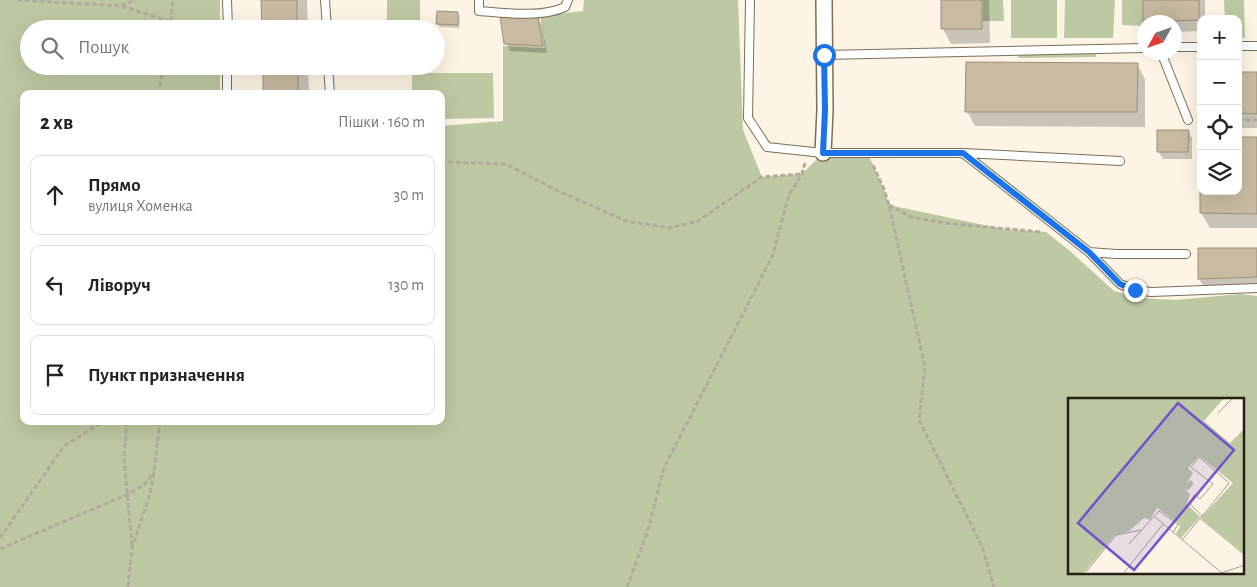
<!DOCTYPE html>
<html lang="uk">
<head>
<meta charset="utf-8">
<style>
	body { margin:0; font-family:"Alegreya Sans",sans-serif; background:#f6f6f6; color:#222 }
	.controls { position:absolute; right:15px; top:15px; display:grid; overflow:hidden; border-radius:10px; box-shadow:0 5px 20px #0002 }
	.controls button { width:45px; height:45px; display:grid; place-items:center; padding:0; border:0; border-bottom:1px solid #e0e0e0; background:#fff; color:#222; font:25px sans-serif }
	.compass { position:absolute; left:1137px; top:15px; width:45px; height:45px; border-radius:50%; background:#fff; box-shadow:0 5px 20px #0002; rotate:230deg }
	.stop { position:absolute; width:15px; height:15px; margin:-11px; border:4px solid #1a73e8; border-radius:50%; background:#fff }
	.stop.end { background:#1a73e8; border-color:#fff; box-shadow:0 1px 5px #0008 }
	.list { margin:0; padding:0; list-style:none }
	h2 { display:flex; justify-content:space-between; align-items:center; height:65px; margin:0; padding:0 20px; font-size:21px }
	h2 small { font-size:16px; font-weight:400; color:#767676 }
	.list li { display:grid; grid-template-columns:32px 1fr auto; gap:15px; align-items:center; box-sizing:border-box; height:80px; margin:0 10px 10px; padding:0 10px; border:1px solid #e0e0e0; border-radius:10px }
	.list b { display:block; font-size:19px; white-space:nowrap }
	.list p { margin:0; font-size:16px; white-space:nowrap; color:#767676 }
	.list em { font-size:16px; font-style:normal; color:#767676 }
	.icon { flex:none; width:28px; height:28px; fill:none; stroke:currentColor; stroke-width:2; stroke-linecap:round; stroke-linejoin:round }
	.map { position:relative; flex:none; width:1257px; height:587px; overflow:hidden }
	.search { position:absolute; background:#fff; box-shadow:0 5px 20px #0002; left:20px; top:20px; width:425px; height:55px; display:flex; align-items:center; gap:12px; box-sizing:border-box; padding:0 18px; border-radius:28px; color:#767676; font-size:19px }
	.panel { position:absolute; background:#fff; box-shadow:0 5px 20px #0002; left:20px; top:90px; width:425px; height:335px; border-radius:10px }
	.map>svg:first-child { display:block }
	.green { fill:#bdc9a2; fill-rule:evenodd }
	.shadow { fill:#0003 }
	.building { fill:#c9bba2; stroke:#9d8f78 }
	.lines { fill:none; stroke-linecap:round; stroke-linejoin:round }
	.service-casing { stroke:#7c6f58; stroke-width:10 }
	.minor-casing { stroke:#7c6f58; stroke-width:18 }
	.path { stroke:#b3ab9e; stroke-width:3; stroke-dasharray:5 2.5; stroke-linecap:butt }
	.service { stroke:#fff; stroke-width:8 }
	.minor { stroke:#fff; stroke-width:15 }
	.route { stroke:#1a73e8; stroke-width:6 }
	.inset-road { fill:none; stroke:#a79f92; stroke-width:1 }
	.view { fill:#7253cd; fill-opacity:0.15; stroke:#7253cd; stroke-width:2.5 }
	.inset-edge { fill:none; stroke:#252016; stroke-width:2.5 }
</style>
</head>
<body>
<div class="map">
<svg width="1257" height="587" viewBox="0 0 1257 587">
	<rect width="100%" height="100%" fill="#fdf4e5"/>
	<path class="green" d="M0 0H220V29H29V66H220V94H24V421H441V126L503 121V46L545 48 540 16 583 11 584 0H738L743 130 762 177 802 174 823 153 868 154 884 189 889 205 1003 229 1046 232 1070 251 1114 291 1140 298 1176 300 1240 294 1257 296V587H0ZM1070 400H1243V573H1070Z
		M387 0H420V29H387Z
		M983 0H1003L1004 21H983Z
		M1011 0H1057V38H1011Z
		M1065 0H1115L1113 38H1064Z
		M1122 0H1143V26L1122 25Z
		M1224 0H1244L1245 38 1238 37V19H1225Z
		M1024 52 1096 53V57L1018 58V55Z
		M412 73H493L494 118 441 119V94H412Z"/>
	<path class="shadow" d="M263 0H307L308 29H263Z
		M942 0H989L990 43 951 44 943 29Z
		M1145 0H1205V19H1201V31L1174 32V22H1145Z
		M458 13 460 17 459 28 440 27 438 24Z
		M538 18 542 26 547 53 510 51 506 43Z
		M1137 64 1145 79V127L975 126 967 111Z
		M264 66H308L309 94H264Z
		M1238 73H1257V128H1238Z
		M1188 131 1192 138V159H1163L1158 151Z
		M1257 138V228H1210L1201 213 1238 191Z
		M1257 250V289L1206 290 1199 279Z"/>
	<path class="building" d="M261 0H297V29H262Z
		M941 0H982V29H941Z
		M1143 0H1199V20L1143 22Z
		M437 11 458 12V25L436 24Z
		M500 16 538 17 543 46 504 44Z
		M966 62 1138 63 1137 112H965Z
		M263 66H298V94H263Z
		M1198 72H1201V113H1199Z
		M1238 72H1257V114L1238 113Z
		M1157 130H1189L1188 152H1157Z
		M1200 136 1201 191H1238V137H1257V214L1200 213Z
		M1198 248H1257V277L1198 279Z"/>
	<g class="lines">
		<g class="service-casing">
			<path id="service" d="M227 0 228 29
				M325 0 327 29
				M479 0V11C505 13 542 18 565 7L568 0
				M750 0 748 118 767 147 823 153H963L1120 161
				M1238 46H1257
				M1174 47H1201
				M1161 52 1188 120
				M824 55 1144 48
				M328 66 330 94
				M227 94V66
				M963 153 1089 252 1120 284 1135 290 1151 292 1257 288
				M1089 252 1116 254H1186"/>
		</g>
		<g class="minor-casing">
			<path id="minor" d="M823 153 825 110 824 0"/>
		</g>
		<path class="path" d="M17 0 121 6 194 29
			M121 6 136 0
			M170 29 173 0
			M159 94 163 66
			M1238 120H1257
			M441 163 446 162 506 164 556 190 626 221 670 228 698 221 762 177 801 174
			M873 165 884 189 889 205 925 367 919 420 982 546 994 587
			M889 205 911 217 945 223 1041 232
			M127 421 124 458 132 545
			M0 538 64 446 104 421
			M0 549 128 494 144 485 154 472
			M128 587 132 548 150 494 154 472 160 421
			M627 587 647 533 664 468 772 257 789 195 802 174 805 163"/>
		<use href="#service" class="service"/>
		<use href="#minor" class="minor"/>
	</g>
	<g class="lines">
		<path class="route" d="M824 55 825 110 823 153H963L1089 252 1120 284 1135 290"/>
	</g>
	<g transform="translate(1068 398)">
		<rect width="176" height="176" fill="#fdf4e5"/>
		<path d="M0 0H156L136 23 162 45 176 31V157L132 121 165 85 131 58 120 70 125 75 118 86 122 82 126 85 120 93 115 90 122 96 119 106 132 119 113 140 108 135 112 129 109 124 89 110 82 122 76 120 61 133 47 137 15 176H0Z" fill="#bdc9a2"/>
		<path class="inset-road" d="M150 15 165 0M86 118 155 176M114 142 140 111 161 85 131 59 123 69 145 86 132 101 127 96 121 105 134 118M61 146 91 113 110 126 105 135M18 174 48 137 73 132M153 175 177 167M55 176 95 126"/>
		<path class="view" d="M110 5 166 52 66 172 10 125Z"/>
		<rect width="176" height="176" class="inset-edge"/>
	</g>
</svg>
<div class="controls">
<button>+</button>
<button>−</button>
<button><svg class="icon" aria-label="locate" viewBox="0 0 24 24"><circle cx="12" cy="12" r="6"/><path d="M12 2v4M12 18v4M2 12h4M18 12h4"/></svg></button>
<button><svg class="icon" aria-label="layers" viewBox="0 0 24 24"><path d="M12 4l9 5-9 5-9-5zM3 14l9 5 9-5"/></svg></button>
</div>
<svg class="compass" viewBox="-18 -18 36 36"><path d="M0-13l5 13h-10z" fill="#e53935"/><path d="M0 13l5-13h-10z" fill="#767676"/></svg>
<div class="stop" style="left:824px;top:55px"></div>
<div class="stop end" style="left:1135px;top:290px"></div>
<div class="search"><svg class="icon" aria-label="search" viewBox="0 0 24 24"><circle cx="10" cy="10" r="6"/><path d="M15 15l6 6"/></svg>Пошук</div>
<section class="panel">
<h2>2 хв<small>Пішки · 160 m</small></h2>
<ul class="list">
<li><svg class="icon" aria-label="ahead" viewBox="0 0 24 24"><path d="M12 20V5M6 11l6-6 6 6"/></svg><div><b>Прямо</b><p>вулиця Хоменка</p></div><em>30 m</em></li>
<li><svg class="icon" aria-label="left" viewBox="0 0 24 24"><path d="M17 20v-9H6M10 6l-5 5 5 5"/></svg><div><b>Ліворуч</b></div><em>130 m</em></li>
<li><svg class="icon" aria-label="arrive" viewBox="0 0 24 24"><path d="M6 21V4h12l-3 4 3 4H6"/></svg><div><b>Пункт призначення</b></div></li>
</ul>
</section>
</div>
</body>
</html>
